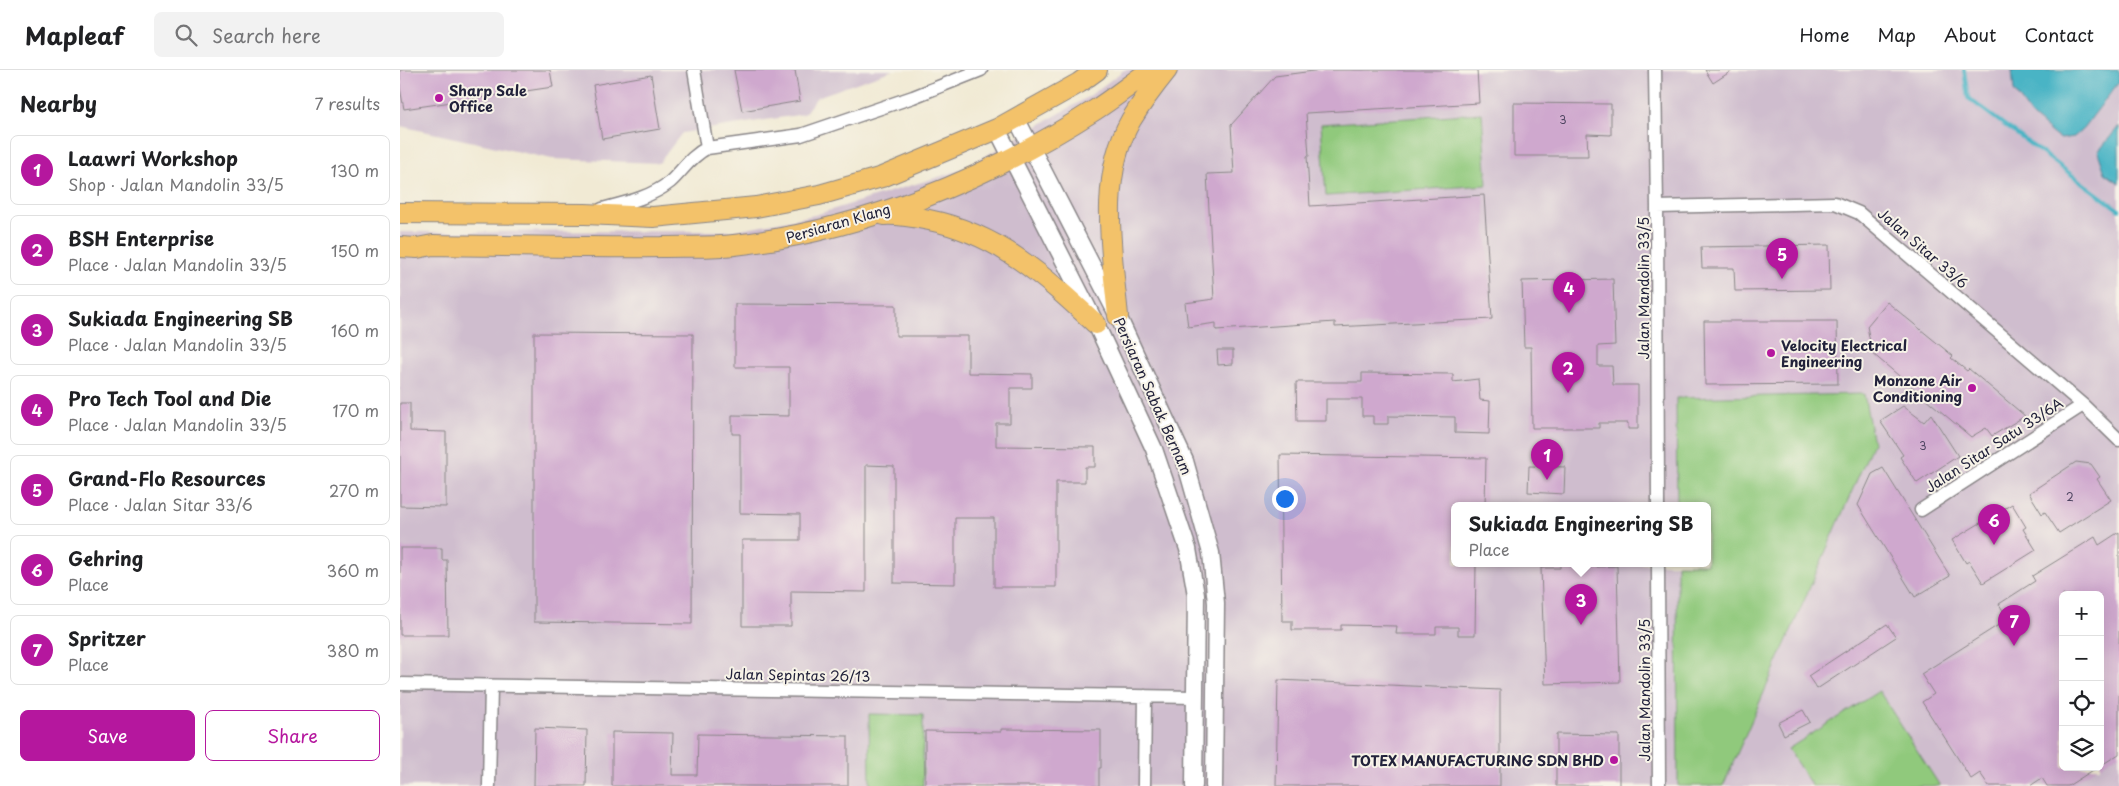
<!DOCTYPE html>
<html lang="en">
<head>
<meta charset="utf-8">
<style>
	body { margin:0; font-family:"Playpen Sans",sans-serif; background:#f2f2f2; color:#202124 }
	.controls { position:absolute; right:15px; bottom:15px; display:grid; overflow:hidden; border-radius:8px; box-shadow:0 5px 20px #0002 }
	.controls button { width:45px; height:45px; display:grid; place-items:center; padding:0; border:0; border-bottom:1px solid #e0e0e0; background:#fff; color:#202124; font:25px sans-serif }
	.you { position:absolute; left:884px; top:428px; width:18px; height:18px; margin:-12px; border:4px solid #fff; border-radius:50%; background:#1a73e8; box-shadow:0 0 0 8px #1a73e833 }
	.badge { display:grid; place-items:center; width:32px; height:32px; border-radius:50%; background:#b5179e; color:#fff; font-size:16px; font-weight:700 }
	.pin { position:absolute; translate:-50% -41px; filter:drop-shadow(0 1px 2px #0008) }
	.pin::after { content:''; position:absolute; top:26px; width:18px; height:15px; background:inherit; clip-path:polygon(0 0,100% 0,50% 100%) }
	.popup { position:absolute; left:1051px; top:432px; width:260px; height:65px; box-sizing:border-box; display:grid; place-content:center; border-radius:8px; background:#fff; filter:drop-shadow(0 1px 4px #0005); font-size:16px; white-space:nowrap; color:#757577 }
	.popup b { font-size:19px; color:#202124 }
	.popup::after { content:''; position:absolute; left:50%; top:100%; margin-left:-10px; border:10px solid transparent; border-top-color:#fff }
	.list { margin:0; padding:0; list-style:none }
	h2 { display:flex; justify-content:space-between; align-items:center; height:65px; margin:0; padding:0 20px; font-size:21px }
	h2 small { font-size:16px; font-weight:400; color:#757577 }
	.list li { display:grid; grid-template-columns:32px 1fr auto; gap:15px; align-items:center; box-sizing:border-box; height:70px; margin:0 10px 10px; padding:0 10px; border:1px solid #e0e0e0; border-radius:8px }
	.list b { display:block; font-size:19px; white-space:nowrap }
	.list p { margin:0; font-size:16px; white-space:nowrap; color:#757577 }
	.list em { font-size:16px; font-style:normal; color:#757577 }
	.actions { display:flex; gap:10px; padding:15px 20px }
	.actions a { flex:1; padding:11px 0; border:1px solid #b5179e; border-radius:8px; text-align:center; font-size:18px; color:#b5179e }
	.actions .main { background:#b5179e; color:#fff }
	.icon { flex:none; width:28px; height:28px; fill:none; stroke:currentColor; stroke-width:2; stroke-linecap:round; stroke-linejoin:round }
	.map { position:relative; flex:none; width:1719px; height:716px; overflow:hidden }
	header { display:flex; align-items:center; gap:30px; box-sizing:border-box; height:70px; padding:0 25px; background:#fff; border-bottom:1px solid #e0e0e0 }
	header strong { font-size:24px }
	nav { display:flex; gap:28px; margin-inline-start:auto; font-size:18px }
	.search { width:350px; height:45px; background:#f2f2f2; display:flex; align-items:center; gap:12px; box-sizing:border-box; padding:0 18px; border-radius:8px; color:#757577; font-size:19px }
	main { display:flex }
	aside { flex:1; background:#fff }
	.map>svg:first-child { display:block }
	.industrial { fill:#cfbdce; fill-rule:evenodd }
	.green { fill:#90c97c; stroke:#59765c }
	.water { fill:#48b4c5; stroke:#356b80 }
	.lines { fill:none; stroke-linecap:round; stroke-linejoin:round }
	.stream { stroke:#48b4c5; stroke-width:4 }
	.building { fill:#cfa8ce }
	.minor-casing { stroke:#8a8688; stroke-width:15 }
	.tertiary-casing { stroke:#8a8688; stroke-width:19 }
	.primary-casing { stroke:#8a8688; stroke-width:22 }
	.minor { stroke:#fff; stroke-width:12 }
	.tertiary { stroke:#fff; stroke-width:16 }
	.primary { stroke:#f3c26a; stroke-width:20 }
	.poi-dot { fill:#b5179e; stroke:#f7f3e8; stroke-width:2 }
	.labels { text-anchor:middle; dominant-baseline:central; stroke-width:4; stroke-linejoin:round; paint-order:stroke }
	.number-label { font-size:11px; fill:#4d4460 }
	.poi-label { font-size:14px; font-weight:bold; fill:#22223b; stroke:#f7f3e8; text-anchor:start }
	.street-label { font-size:14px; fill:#22223b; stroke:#f7f3e8 }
</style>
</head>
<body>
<header>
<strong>Mapleaf</strong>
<div class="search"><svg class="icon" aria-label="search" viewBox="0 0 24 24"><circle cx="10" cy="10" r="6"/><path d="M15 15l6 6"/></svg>Search here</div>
<nav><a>Home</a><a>Map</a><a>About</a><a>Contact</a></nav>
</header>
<main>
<aside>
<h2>Nearby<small>7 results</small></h2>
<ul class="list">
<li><span class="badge">1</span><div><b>Laawri Workshop</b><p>Shop · Jalan Mandolin 33/5</p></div><em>130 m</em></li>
<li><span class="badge">2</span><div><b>BSH Enterprise</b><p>Place · Jalan Mandolin 33/5</p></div><em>150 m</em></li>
<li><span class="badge">3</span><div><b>Sukiada Engineering SB</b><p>Place · Jalan Mandolin 33/5</p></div><em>160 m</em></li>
<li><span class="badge">4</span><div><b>Pro Tech Tool and Die</b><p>Place · Jalan Mandolin 33/5</p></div><em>170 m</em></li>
<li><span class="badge">5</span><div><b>Grand-Flo Resources</b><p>Place · Jalan Sitar 33/6</p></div><em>270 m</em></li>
<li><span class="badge">6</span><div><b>Gehring</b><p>Place</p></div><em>360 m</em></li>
<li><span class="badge">7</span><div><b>Spritzer</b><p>Place</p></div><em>380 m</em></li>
</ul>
<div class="actions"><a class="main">Save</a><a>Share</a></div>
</aside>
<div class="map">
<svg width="1719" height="716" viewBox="0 0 1719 716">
	<rect width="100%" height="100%" fill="#f7f3e8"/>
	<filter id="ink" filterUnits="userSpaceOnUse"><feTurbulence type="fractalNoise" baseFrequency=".02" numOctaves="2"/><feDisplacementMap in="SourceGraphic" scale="10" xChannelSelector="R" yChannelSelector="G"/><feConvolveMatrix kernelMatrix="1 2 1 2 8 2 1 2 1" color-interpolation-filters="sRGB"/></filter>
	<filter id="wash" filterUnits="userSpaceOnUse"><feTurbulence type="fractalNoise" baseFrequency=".0096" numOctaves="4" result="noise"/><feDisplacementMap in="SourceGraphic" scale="20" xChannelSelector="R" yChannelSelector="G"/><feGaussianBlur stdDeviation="1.12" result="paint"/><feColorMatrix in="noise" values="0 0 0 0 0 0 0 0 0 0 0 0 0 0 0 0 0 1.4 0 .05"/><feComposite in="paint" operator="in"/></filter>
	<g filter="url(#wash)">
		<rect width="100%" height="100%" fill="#f1ead4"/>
		<path class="industrial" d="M0 0H493L417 27 404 44 282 63 259 93 152 89 0 56Z
			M724 0H1719V716H0V162L331 161 415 145 561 100 688 27ZM1055 436H1307V494H1055ZM1663 525H1700V697H1663Z"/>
		<path class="green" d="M1082 43 1087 115 926 126 921 54Z
			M1464 324 1473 373 1323 716H1278L1277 494H1307V436H1277L1276 328Z
			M1479 621 1540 716H1412L1388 679Z
			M469 644 523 645V716H470Z"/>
		<path class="water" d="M1612 0H1719V12L1683 59 1674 67 1661 69 1655 66 1632 46 1614 21Z
			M1719 56V113L1705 103 1698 82Z"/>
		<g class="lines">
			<path class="stream" d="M1564 0 1568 28 1719 140"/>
		</g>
		<g id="blocks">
			<path class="building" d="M0 0H150L153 17 4 39 0 18Z
				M334 0H395L400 31 342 41Z
				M921 0H1077L1079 33 906 43 909 86H907L910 136 1084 125 1092 249 935 257V252L816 260V253L788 257 785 233 814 229 807 104 834 103 831 55 875 6Z
				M1305 0H1333L1313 13Z
				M251 5 260 59 202 69 193 15Z
				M1114 33 1211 34V65L1187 64 1188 86H1114Z
				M1429 175 1430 220 1335 221 1334 198H1302L1301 177Z
				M1213 209 1215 275 1198 276V296H1212L1213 315H1238V359H1228V353H1199V358H1132L1131 277H1124L1122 211Z
				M1487 232 1553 286 1551 288 1567 301 1569 299 1625 346 1592 366 1586 358 1571 367 1472 283 1467 256Z
				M335 234 496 235V266H568V303L632 304V318H610V353H596V376L695 377V397H685V412H656V517H594V448H555V514L494 513V396L466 395V522L391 521V556H342V470H400V444L340 443V364H332V345L389 346V297H335Z
				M1304 251H1437L1438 314 1305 315Z
				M134 263 293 264 292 554 134 552Z
				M817 280H833V294L818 295Z
				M962 303 1053 304V312L1078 309 1080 330 1090 331 1089 364 1055 363V347L988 346V354H973V346H962V329H926V351H897L896 312H962Z
				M0 333H10V361L46 362V437L0 436Z
				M1503 336 1524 352 1531 344 1558 386 1517 413 1500 387 1503 385 1480 351Z
				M880 385 1086 388 1085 436H1055V494H1076L1075 565H1058V557H1036V564H996L997 556 941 555V560H892V551H882Z
				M1676 392 1691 394 1700 407 1697 409 1711 430 1659 463 1645 442 1642 444 1629 423Z
				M1129 396 1165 397 1164 424 1128 422Z
				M1483 398 1550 506 1515 527 1458 435 1472 404Z
				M1612 434 1626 457 1623 459 1636 480 1583 513 1569 491 1566 493 1552 470Z
				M1719 462V684L1700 696V525H1663V697H1698L1668 716H1647L1642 708 1630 716H1589L1580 703 1571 709 1522 632 1534 624 1521 604 1608 549 1599 534 1635 511 1632 506 1695 467 1699 475Z
				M0 478H42V490H47L48 565H0Z
				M1160 494H1197V497L1217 496 1220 612 1145 614 1141 498H1160Z
				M1487 554 1496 567 1417 619 1408 606Z
				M878 610 1100 620V716H876Z
				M1403 640 1410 652 1384 665 1378 653Z
				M135 658 187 660 186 716H134Z
				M601 659 701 660V698H699V716H525V661L601 662Z
				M212 662 273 663 272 705H297L298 664 448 666V716H212Z
				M1156 664 1219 665V716H1156Z"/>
		</g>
	</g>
	<g filter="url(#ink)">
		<use href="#blocks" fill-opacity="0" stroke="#8a8688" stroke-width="1"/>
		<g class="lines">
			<g class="minor-casing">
				<path id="minor" d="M294 0 307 78
					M1255 0 1257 137 1258 436
					M1257 137 1435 133 1459 143 1683 335 1719 370
					M202 139C225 133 250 128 270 112 282 101 291 86 307 78L401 65 513 27 581 0
					M1521 440 1683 335
					M1258 494 1259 716
					M0 614 795 627
					M89 716 91 616
					M744 716 745 626"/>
			</g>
			<g class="tertiary-casing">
				<path id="tertiary" d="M616 48 718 246 785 391 811 483 816 533 814 716
					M597 59 696 254 754 379 788 479 796 525 794 716"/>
			</g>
			<g class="primary-casing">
				<path id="primary" d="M0 143 185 144 253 147 356 137 419 125 482 107 597 59 679 13 697 0
					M484 145C499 144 514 147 529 150 599 164 645 207 696 254
					M0 177 17 178 33 175C109 176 186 178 262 177 286 176 310 178 334 175 462 161 587 109 695 40 714 28 732 13 751 0
					M718 246C712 184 698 107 731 50 742 32 754 16 767 0"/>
			</g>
			<use href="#minor" class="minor"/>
			<use href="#tertiary" class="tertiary"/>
			<use href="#primary" class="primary"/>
		</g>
	</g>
	<g class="poi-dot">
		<circle cx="39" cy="28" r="5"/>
		<circle cx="1371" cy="283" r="5"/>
		<circle cx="1572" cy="318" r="5"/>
		<circle cx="1214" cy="690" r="5"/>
	</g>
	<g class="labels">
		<g class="number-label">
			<text x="1163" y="49">3</text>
			<text x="1523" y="375">3</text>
			<text x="1670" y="426">2</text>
		</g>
		<g class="poi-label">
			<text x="49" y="20">Sharp Sale<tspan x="49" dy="16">Office</tspan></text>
			<text x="1381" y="275">Velocity Electrical<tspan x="1381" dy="16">Engineering</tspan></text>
			<text x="1562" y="310" text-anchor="end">Monzone Air<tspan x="1562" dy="16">Conditioning</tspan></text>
			<text x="1204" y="690" text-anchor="end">TOTEX MANUFACTURING SDN BHD</text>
		</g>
		<g class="street-label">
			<text transform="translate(438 153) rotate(-16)">Persiaran Klang</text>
			<text transform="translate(1523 178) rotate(41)">Jalan Sitar 33/6</text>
			<text transform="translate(1243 218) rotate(-90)">Jalan Mandolin 33/5</text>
			<text transform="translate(753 326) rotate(66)">Persiaran Sabak Bernam</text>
			<text transform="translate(1594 375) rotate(-33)">Jalan Sitar Satu 33/6A</text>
			<text transform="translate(398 605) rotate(1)">Jalan Sepintas 26/13</text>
			<text transform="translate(1244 620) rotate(-90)">Jalan Mandolin 33/5</text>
		</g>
	</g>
</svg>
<div class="controls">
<button>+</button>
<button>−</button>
<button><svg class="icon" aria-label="locate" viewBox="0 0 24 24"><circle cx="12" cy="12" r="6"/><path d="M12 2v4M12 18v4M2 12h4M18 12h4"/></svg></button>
<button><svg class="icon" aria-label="layers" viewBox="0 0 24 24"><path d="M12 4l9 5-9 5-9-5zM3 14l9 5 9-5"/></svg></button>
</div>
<div class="you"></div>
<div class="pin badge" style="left:1147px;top:410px">1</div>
<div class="pin badge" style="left:1168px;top:323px">2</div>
<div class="pin badge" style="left:1181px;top:555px">3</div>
<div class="popup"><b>Sukiada Engineering SB</b>Place</div>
<div class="pin badge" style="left:1169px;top:243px">4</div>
<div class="pin badge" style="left:1382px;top:209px">5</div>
<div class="pin badge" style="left:1594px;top:475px">6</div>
<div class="pin badge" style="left:1614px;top:576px">7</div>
</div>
</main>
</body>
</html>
